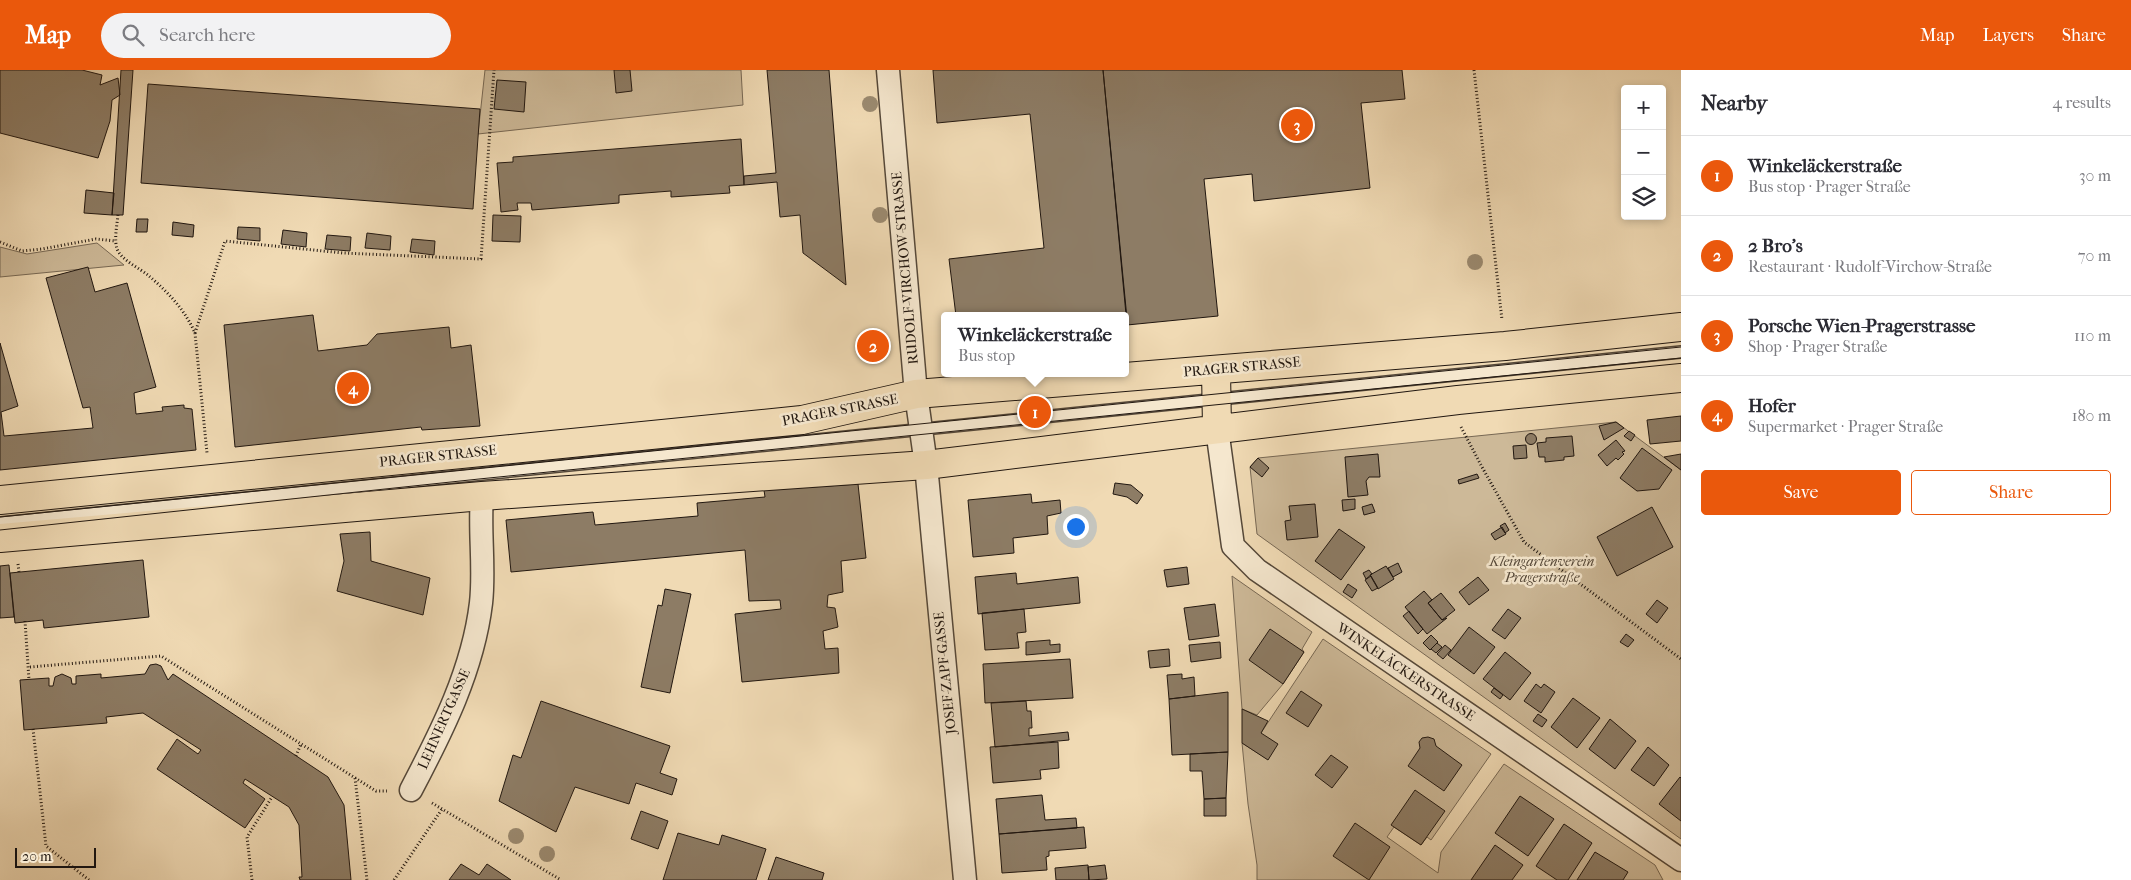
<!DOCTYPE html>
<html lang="en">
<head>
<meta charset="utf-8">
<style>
	body { margin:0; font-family:"IM FELL French Canon",serif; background:#f2f2f3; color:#2b2b33 }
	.controls { position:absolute; right:15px; top:15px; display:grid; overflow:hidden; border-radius:5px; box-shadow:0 2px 8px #0003 }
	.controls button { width:45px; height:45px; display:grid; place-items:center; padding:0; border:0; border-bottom:1px solid #e1e1e2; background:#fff; color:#2b2b33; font:25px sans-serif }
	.scale { position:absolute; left:15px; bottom:12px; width:81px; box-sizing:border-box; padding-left:5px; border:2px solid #211710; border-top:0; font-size:14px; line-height:18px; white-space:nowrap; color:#211710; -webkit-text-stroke:4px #f5e7ce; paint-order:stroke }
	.you { position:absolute; left:1075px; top:456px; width:18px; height:18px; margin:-12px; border:4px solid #fff; border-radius:50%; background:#1a73e8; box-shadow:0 0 0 8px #1a73e833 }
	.badge { display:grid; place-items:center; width:32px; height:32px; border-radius:50%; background:#ea580c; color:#fff; font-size:16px; font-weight:700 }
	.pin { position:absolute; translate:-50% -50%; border:2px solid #fff; box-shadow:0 1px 5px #0006 }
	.popup { position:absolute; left:941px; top:242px; width:188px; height:65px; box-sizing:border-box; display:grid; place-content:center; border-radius:5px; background:#fff; filter:drop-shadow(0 1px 4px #0005); font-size:16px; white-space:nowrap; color:#7c7c81 }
	.popup b { font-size:19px; color:#2b2b33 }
	.popup::after { content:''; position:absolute; left:50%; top:100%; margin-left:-10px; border:10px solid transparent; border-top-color:#fff }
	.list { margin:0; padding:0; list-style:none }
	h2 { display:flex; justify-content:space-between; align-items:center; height:65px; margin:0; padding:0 20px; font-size:21px }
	h2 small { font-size:16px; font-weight:400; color:#7c7c81 }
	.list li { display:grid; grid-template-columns:32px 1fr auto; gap:15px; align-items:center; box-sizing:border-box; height:80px; padding:0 20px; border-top:1px solid #e1e1e2 }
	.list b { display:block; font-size:19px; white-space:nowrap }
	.list p { margin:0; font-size:16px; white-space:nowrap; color:#7c7c81 }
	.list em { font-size:16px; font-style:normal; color:#7c7c81 }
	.actions { display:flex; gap:10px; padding:15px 20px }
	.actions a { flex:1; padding:11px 0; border:1px solid #ea580c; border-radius:5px; text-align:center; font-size:18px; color:#ea580c }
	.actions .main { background:#ea580c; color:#fff }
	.icon { flex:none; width:28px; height:28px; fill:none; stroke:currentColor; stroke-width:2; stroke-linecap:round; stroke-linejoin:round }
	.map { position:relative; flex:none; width:1681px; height:810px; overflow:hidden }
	header { display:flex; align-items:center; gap:30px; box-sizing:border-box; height:70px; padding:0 25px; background:#ea580c; color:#fff }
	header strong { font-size:24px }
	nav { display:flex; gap:28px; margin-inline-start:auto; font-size:18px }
	.search { width:350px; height:45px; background:#f2f2f3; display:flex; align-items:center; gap:12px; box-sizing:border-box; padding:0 18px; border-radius:28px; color:#7c7c81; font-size:19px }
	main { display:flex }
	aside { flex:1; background:#fff }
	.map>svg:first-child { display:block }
	.green { fill:#cdb998; stroke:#776854 }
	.building { fill:#8d7c65; stroke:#211710 }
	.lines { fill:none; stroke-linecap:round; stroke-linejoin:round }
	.service-casing { stroke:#554839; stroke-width:14 }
	.minor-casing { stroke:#554839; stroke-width:25 }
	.primary-casing { stroke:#211710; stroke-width:30 }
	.path { stroke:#211710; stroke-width:3; stroke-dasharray:1 2.5; stroke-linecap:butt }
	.service { stroke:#f5e7ce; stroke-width:11 }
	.minor { stroke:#f5e7ce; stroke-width:22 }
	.primary { stroke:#f0dab4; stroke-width:28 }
	.tram { stroke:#211710; stroke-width:1 }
	.tree { fill:#9b8a70 }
	.labels { text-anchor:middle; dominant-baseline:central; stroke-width:5; stroke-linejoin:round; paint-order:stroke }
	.street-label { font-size:14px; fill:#211710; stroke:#f5e7ce }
	.park-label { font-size:14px; font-style:italic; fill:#554839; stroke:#f5e7ce }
</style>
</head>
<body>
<header>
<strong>Map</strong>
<div class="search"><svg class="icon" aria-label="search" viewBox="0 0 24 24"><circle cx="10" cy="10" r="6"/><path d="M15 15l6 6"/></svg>Search here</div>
<nav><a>Map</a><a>Layers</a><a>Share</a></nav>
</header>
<main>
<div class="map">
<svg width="1681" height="810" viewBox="0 0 1681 810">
	<rect width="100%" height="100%" fill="#f0dab4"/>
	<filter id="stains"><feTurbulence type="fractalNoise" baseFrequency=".004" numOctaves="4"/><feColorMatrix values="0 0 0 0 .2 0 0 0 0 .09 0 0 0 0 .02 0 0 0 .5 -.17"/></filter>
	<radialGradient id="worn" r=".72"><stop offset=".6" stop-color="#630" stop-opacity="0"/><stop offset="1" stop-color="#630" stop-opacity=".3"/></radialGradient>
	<path class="green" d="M485 0H741L743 35 478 64Z
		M97 173 124 195 0 207V177L27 184Z
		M1616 352 1681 400V769L1257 464 1250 397 1258 388Z
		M1232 506 1312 562 1302 579 1304 582 1283 614 1257 645 1242 639Z
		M1323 569 1491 684 1431 770 1427 767 1421 775 1394 757 1387 767 1438 803 1441 782 1504 694 1655 795 1663 810H1257V795L1248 734 1242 673 1267 689 1261 663Z"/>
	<path class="building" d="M0 0H82L102 5 100 15 118 8 120 25 112 30 110 51 98 88 0 63Z
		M121 0H133L123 145H112Z
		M614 0H630L632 21 616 23Z
		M767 0H829L846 215 803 183 800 145 780 147 777 112 744 115V106L776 103Z
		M933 0H1103L1128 259 1125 260V246H956L949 189 1044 178 1030 44 937 53Z
		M1103 0H1402L1405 29 1361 33 1370 118 1254 131 1252 104 1204 109 1218 246 1127 255Z
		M497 10 526 12 524 42 494 39Z
		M148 14 480 39 473 139 141 113Z
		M741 69 744 115 729 116 730 123 671 127V121L619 125V133L532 140 531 133H517L518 140 501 142 497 93 513 92V87Z
		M86 120 114 123 112 145 84 143Z
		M493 145 521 146 520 172 492 171Z
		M137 149H148L147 162H136Z
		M173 152 194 155 193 167 172 165Z
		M238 157 260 158V171L237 169Z
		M283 160 307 163 306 177 281 174Z
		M367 163 391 166 390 180 365 178Z
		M327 165 351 167 350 181 325 179Z
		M412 169 435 171 434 185 410 182Z
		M88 197 95 222 127 213 156 317 134 323 136 344 163 341 162 337 184 335V338L192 339 196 380 0 400V273L18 336 1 342 4 366 93 358 90 337 83 338 46 208Z
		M313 245 318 281 367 275 377 264 449 257 451 278 471 275 480 356 422 360 421 357 235 377 224 255Z
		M866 267 883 271 880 284 863 280Z
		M1681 346V371L1650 374 1647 350Z
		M1616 352 1624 358 1604 370 1599 356Z
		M1629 361 1635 365 1631 371 1624 366Z
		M1525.5 369a5.5 5.5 0 1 1 11 0a5.5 5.5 0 1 1-11 0Z
		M1572 366 1574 386 1564 387V390L1545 392V387H1539L1537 373 1546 372V368Z
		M1616 370 1625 381 1622 382 1624 384 1618 390 1616 388 1607 396 1598 385Z
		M1526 375 1527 388 1514 389 1513 376Z
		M1642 378 1672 400 1659 419 1637 421 1620 408Z
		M1378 384 1380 407H1369L1366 411 1368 425 1348 427 1345 387Z
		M1681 384V400L1664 387Z
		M1258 388 1269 398 1262 407 1250 397Z
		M1477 404 1479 408 1459 414 1458 410Z
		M1115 413 1131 415 1143 425 1137 434 1127 427 1113 424Z
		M858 414 866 488 841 491 843 522 828 525 827 537 835 538 838 557 823 561 825 579 838 578 839 603 742 612 735 544 781 539 780 530 749 531 745 480 511 502 506 450 593 442 595 455 698 446 697 433 765 427 764 420Z
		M1031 424 1032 433 1060 430 1061 443 1047 446 1048 464 1013 468 1014 483 973 487 968 430Z
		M1355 429V439L1343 441 1342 430Z
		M1315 434 1318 467 1287 470 1285 451 1291 450 1289 436Z
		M1372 434 1375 442 1364 445 1362 437Z
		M1652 437 1673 477 1617 506 1597 467Z
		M1505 453 1509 460 1505 463 1500 456Z
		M1502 457 1506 464 1495 470 1491 464Z
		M1339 459 1365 477 1341 510 1315 491Z
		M370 462 371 491 430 508 423 545 337 521 344 491 340 464Z
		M143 490 149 547 44 558 43 550 15 553 10 503Z
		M1398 493 1402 502 1393 507 1388 498Z
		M9 495 14 547 0 548V496Z
		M1386 496 1394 509 1378 519 1370 505Z
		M1187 497 1189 514 1167 517 1164 500Z
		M1369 500 1372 504 1366 509 1363 503Z
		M1016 503 1017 514 1078 507 1080 533 978 544 975 507Z
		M1371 506 1378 518 1372 521 1365 510Z
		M1478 507 1489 520 1469 535 1459 522Z
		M1348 514 1357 520 1352 528 1343 522Z
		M665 519 691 524 670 623 641 617 658 535 662 536Z
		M1424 521 1432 530 1428 533 1442 550 1447 548 1427 564 1405 537Z
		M1441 523 1455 540 1442 550 1428 533Z
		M1657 530 1668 538 1657 553 1646 544Z
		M1215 534 1219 566 1189 570 1184 538Z
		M1024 539 1026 562 1017 563 1019 578 985 580 982 543Z
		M1508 539 1521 548 1505 569 1492 560Z
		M1409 541 1423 559 1418 564 1403 546Z
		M1469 557 1495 577 1474 604 1448 585Z
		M1270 559 1304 582 1283 614 1249 590Z
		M1626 564 1634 570 1628 577 1620 572Z
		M1431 565 1438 572 1430 580 1423 573Z
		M1050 570V575L1060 574V582L1026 585V572Z
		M1220 572 1221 588 1191 592 1189 575Z
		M1437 573 1442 577 1436 583 1431 579Z
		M1445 575 1451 580 1443 589 1437 584Z
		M1169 579 1170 596 1150 598 1148 581Z
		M1505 582 1531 603 1510 630 1483 609Z
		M1070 589 1073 628 985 633 983 594Z
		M156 594 161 596 168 610 173 604 328 707 344 735 351 810H300L299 807H302L299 755 289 737 245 709 243 713 265 729 245 758 157 699 177 669 198 684 201 680 143 643 106 647 107 653 24 660 20 610 49 608V616H53L55 607 62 604 71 608 72 614H76V606L101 604V608L145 604 150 595Z
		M1182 604V609L1194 607 1195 626 1169 629 1167 605Z
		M1536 614 1541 618 1544 614 1555 622 1541 643 1524 631Z
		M1494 618 1503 625 1500 629 1491 622Z
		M1301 621 1322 635 1308 657 1286 643Z
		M1228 622V682L1172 685 1169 629Z
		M1573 628 1600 648 1577 678 1551 657Z
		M541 631 670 676 660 703 677 709 672 725 636 713 629 734 575 717 556 762 499 731 513 685 521 688Z
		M1026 631 1027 641H1031L1032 658H1029V666L1068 662 1069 670 995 677 991 633Z
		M1242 639 1268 651 1261 663 1278 674 1268 690 1242 673Z
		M1538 644 1547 650 1542 657 1533 651Z
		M1610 649 1636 671 1615 699 1589 679Z
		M1428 667 1434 669 1436 676 1462 695 1444 721 1408 696 1420 678 1419 672 1422 668Z
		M1058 672 1059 698 1040 700 1041 709 993 713 990 677Z
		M1648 677 1669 695 1654 716 1631 700Z
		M1228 682 1226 728 1204 729 1202 701H1190V684Z
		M1331 685 1348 697 1332 718 1315 705Z
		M1680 707 1681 708V751L1659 734Z
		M1415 720 1445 741 1421 775 1391 755Z
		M1042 725 1045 750 1076 748 1077 758 999 764 996 729Z
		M1520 726 1554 749 1528 786 1495 763Z
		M1226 728V746H1204V729Z
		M641 741 668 751 658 779 631 769Z
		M1355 753 1390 777 1369 810 1333 786Z
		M1564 754 1592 773 1568 810H1557L1536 796Z
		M1084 757 1086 778 1049 781V786L1046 787 1047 800 1002 803 999 764Z
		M678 763 719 775 722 765 766 779 756 810H663Z
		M1495 775 1523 795 1512 810H1471Z
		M1595 782 1628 802 1623 810H1577Z
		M776 787 824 803 822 810H768Z
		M461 794 479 805 487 794 511 810H449Z
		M1088 795 1089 810H1056L1055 798Z
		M1105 795 1107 809 1089 810 1088 797Z"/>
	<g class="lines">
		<g class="service-casing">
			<path id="service" d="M0 453 1681 282"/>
		</g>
		<g class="minor-casing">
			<path id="minor" d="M888 0 916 324 926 395 965 810
				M1217 359 1233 476 1257 500 1681 790
				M411 720C442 661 473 600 481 533 485 498 479 461 482 426"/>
		</g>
		<g class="primary-casing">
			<path id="primary" d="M1216 300 1217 359
				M0 430 802 350 916 324 1505 276 1681 257
				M0 468 482 426 926 395 1458 330 1681 308"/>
		</g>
		<path class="path" d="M1474 0 1502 250
			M118 145C117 155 114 169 117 179 122 191 140 198 149 206 168 222 185 240 195 263L207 383
			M0 172 22 181 42 179 96 169 116 171
			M195 263 225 171 343 183 481 189 494 0
			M1461 357 1482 397 1524 472 1681 589
			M18 494 19 502
			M25 551 29 610
			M30 597 161 586 376 721H387
			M33 659 46 776 89 810
			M296 686 301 674
			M355 708 367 810
			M432 733 561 810
			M252 810 247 767 272 727
			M394 810 442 739"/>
		<use href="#service" class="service"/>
		<use href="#minor" class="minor"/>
		<use href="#primary" class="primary"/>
		<path class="tram" d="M0 447 1681 277
			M0 460 479 409 1681 288"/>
	</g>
	<g class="tree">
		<circle cx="870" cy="34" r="8"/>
		<circle cx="880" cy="145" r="8"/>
		<circle cx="1475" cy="192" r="8"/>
		<circle cx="516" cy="766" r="8"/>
		<circle cx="547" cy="784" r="8"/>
	</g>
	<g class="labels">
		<g class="street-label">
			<text transform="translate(905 198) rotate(-95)">RUDOLF-VIRCHOW-STRASSE</text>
			<text transform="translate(1242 297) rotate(-5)">PRAGER STRASSE</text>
			<text transform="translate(840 340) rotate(-11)">PRAGER STRASSE</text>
			<text transform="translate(438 386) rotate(-6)">PRAGER STRASSE</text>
			<text transform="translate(1406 602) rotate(34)">WINKELÄCKERSTRASSE</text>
			<text transform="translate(945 603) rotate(-96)">JOSEF-ZAPF-GASSE</text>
			<text transform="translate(444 649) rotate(-66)">LEHNERTGASSE</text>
		</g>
		<g class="park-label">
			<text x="1542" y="491">Kleingartenverein<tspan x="1542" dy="16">Pragerstraße</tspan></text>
		</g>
	</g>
	<rect width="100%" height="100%" filter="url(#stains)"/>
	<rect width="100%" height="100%" fill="url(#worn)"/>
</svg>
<div class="controls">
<button>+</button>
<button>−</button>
<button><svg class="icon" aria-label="layers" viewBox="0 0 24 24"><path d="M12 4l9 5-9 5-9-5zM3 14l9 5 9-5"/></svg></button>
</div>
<div class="scale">20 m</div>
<div class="you"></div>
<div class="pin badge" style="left:1035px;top:342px">1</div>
<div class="popup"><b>Winkeläckerstraße</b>Bus stop</div>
<div class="pin badge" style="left:873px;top:276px">2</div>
<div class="pin badge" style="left:1297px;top:55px">3</div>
<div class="pin badge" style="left:353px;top:318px">4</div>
</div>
<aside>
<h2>Nearby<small>4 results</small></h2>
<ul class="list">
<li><span class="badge">1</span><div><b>Winkeläckerstraße</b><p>Bus stop · Prager Straße</p></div><em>30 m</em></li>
<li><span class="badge">2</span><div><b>2 Bro's</b><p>Restaurant · Rudolf-Virchow-Straße</p></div><em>70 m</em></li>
<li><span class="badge">3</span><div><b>Porsche Wien-Pragerstrasse</b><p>Shop · Prager Straße</p></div><em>110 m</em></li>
<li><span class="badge">4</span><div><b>Hofer</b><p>Supermarket · Prager Straße</p></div><em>180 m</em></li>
</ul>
<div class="actions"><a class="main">Save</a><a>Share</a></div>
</aside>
</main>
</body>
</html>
